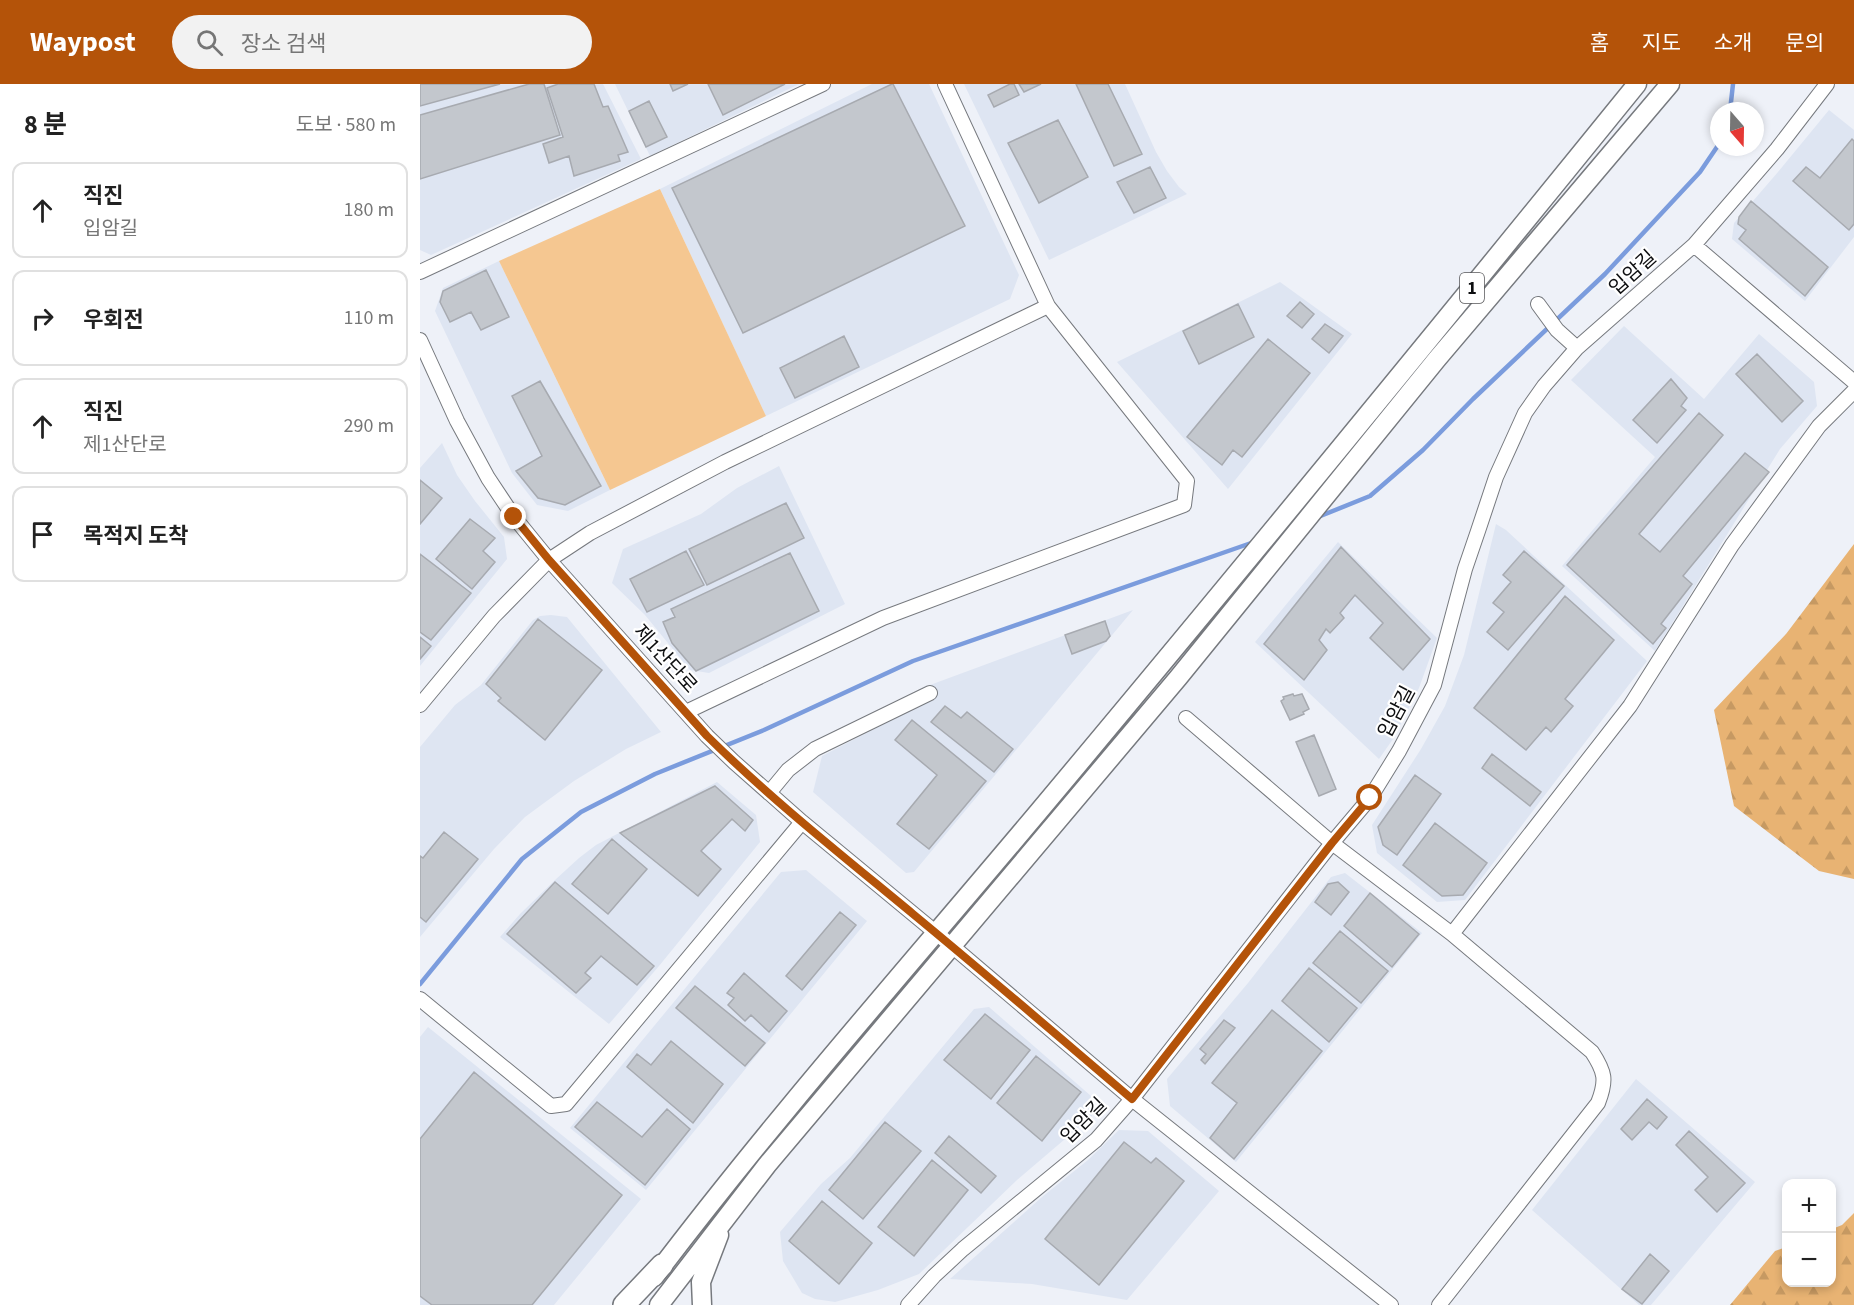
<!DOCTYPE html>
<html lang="ko">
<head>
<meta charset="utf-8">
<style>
	body { margin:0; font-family:"Source Sans 3","Noto Sans KR",sans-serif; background:#f2f2f2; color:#222 }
	.controls { position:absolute; right:18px; bottom:18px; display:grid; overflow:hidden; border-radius:12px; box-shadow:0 3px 9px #0003 }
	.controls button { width:54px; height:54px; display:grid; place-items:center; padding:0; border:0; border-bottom:2px solid #e0e0e0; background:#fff; color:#222; font:30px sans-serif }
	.compass { position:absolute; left:1290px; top:18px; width:54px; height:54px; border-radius:50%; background:#fff; box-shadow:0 3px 9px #0003; rotate:160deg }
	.stop { position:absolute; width:18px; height:18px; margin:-14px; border:4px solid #b45309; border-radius:50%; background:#fff }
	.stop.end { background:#b45309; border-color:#fff; box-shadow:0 2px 6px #0008 }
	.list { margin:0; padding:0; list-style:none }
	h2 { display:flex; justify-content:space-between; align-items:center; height:78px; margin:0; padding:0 24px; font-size:26px }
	h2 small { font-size:20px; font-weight:400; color:#767676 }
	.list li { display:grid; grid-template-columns:39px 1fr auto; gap:18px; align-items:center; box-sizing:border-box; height:96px; margin:0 12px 12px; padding:0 12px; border:2px solid #e0e0e0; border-radius:12px }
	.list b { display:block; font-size:22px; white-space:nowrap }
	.list p { margin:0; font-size:20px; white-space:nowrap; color:#767676 }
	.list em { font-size:20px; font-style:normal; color:#767676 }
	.icon { flex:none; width:33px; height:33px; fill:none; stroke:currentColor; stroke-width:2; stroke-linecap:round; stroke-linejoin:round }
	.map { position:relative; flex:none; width:1434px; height:1221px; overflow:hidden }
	header { display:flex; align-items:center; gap:36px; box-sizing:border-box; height:84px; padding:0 30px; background:#b45309; color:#fff }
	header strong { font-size:28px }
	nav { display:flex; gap:33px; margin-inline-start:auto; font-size:21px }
	.search { width:420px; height:54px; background:#f2f2f2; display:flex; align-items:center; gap:15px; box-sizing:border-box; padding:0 21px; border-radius:33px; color:#767676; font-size:22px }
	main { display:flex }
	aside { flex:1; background:#fff }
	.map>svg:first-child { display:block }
	.built { fill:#dee5f2 }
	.forest { fill:url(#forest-firs) }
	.green { fill:#f5c791 }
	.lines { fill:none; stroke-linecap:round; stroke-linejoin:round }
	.stream { stroke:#7b9cdd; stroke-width:4.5 }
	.building { fill:#c3c7cd; stroke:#a7aab0; stroke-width:1.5 }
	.minor-casing { stroke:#76797e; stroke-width:16 }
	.major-casing { stroke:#76797e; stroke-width:21 }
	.highway-casing { stroke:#76797e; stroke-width:24 }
	.minor { stroke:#fff; stroke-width:14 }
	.major { stroke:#fff; stroke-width:18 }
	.highway { stroke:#fff; stroke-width:21 }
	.route { stroke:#b45309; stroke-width:8 }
	.labels { text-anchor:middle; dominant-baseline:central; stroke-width:4.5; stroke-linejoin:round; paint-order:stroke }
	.shield { fill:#fff; stroke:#565658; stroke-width:1.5 }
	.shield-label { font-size:18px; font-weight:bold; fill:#0d0e10 }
	.street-label { font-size:20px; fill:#0d0e10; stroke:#fff }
</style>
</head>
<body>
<header>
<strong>Waypost</strong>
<div class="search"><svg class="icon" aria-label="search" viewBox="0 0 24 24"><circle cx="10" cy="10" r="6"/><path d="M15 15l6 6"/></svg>장소 검색</div>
<nav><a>홈</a><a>지도</a><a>소개</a><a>문의</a></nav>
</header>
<main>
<aside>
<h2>8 분<small>도보 · 580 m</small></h2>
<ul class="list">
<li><svg class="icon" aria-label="ahead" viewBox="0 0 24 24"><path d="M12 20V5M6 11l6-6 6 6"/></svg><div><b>직진</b><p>입암길</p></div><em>180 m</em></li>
<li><svg class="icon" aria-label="right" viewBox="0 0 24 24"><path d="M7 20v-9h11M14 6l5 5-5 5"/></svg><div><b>우회전</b></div><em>110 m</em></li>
<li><svg class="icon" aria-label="ahead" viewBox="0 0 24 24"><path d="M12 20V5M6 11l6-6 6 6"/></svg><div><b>직진</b><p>제1산단로</p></div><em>290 m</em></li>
<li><svg class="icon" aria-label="arrive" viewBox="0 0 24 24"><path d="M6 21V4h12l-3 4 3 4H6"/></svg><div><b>목적지 도착</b></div></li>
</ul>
</aside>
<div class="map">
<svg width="1434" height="1221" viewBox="0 0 1434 1221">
	<defs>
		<pattern id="forest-firs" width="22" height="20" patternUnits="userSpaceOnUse" patternTransform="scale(1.5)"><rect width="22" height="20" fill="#e8b373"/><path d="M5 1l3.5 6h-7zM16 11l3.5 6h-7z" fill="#c69962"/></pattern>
	</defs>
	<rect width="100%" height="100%" fill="#eef1f8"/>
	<path class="built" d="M0 0H183L221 75 11 171 0 166Z
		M195 0H379L230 72Z
		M452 0H509L599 191 590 215 346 332 240 105Z
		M544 0H705L736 68 747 87 759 103 767 110 629 176Z
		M1409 26 1434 46V153L1385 217 1312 155 1314 139 1358 88Z
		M79 177 190 406 148 427 117 421 92 389 15 227 23 204Z
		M860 198 932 250 808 405 697 278Z
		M1204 242 1284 315 1339 250 1394 298 1397 322 1360 365 1235 567 1142 482 1235 373 1151 296Z
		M22 359 37 391 55 417 84 453 87 475 0 582V384Z
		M359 382 425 520 289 589 270 586 225 531 192 499 203 465 281 430 317 404Z
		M1076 440 1086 446 1227 577 1045 816 1017 818 957 769 952 741 1001 665 1025 622 1044 571Z
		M918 458 1017 554 999 604 973 655 959 675 835 558Z
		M713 526 494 788 486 789 393 708 402 672 493 625 515 615 510 601Z
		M131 531 147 533 241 648 206 665 154 697 105 733 74 765 0 853V663L35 621 61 601 113 536 120 532Z
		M297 698 336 731 340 758 239 882 189 940 80 853 100 830 135 796 159 774 176 761Z
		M386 786 447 837 226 1106 150 1044 361 788Z
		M925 789 1002 849 816 1078 750 1022 747 995 828 899 911 793Z
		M569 923 671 1012 672 1032 597 1096 499 1190 458 1206 415 1218 395 1215 382 1209 363 1177 360 1148 401 1100 430 1074 554 925Z
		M8 943 221 1115 134 1221H0V953Z
		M1216 995 1335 1098 1231 1221H1219L1112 1126Z
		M699 1046 728 1047 799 1107 707 1216 612 1200 530 1195 622 1113 668 1076Z"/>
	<path class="forest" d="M1434 460V795L1399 787 1314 722 1294 626 1366 550Z
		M1434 1129V1221H1310L1355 1167 1366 1163V1198H1412V1145L1422 1141Z"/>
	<path class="green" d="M240 105 346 332 190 406 79 177Z"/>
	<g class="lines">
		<path class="stream" d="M1310 27 1313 0
			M898 433 950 412 1003 366 1053 315 1185 190 1280 88 1299 60
			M0 900 102 775 161 728 235 690 344 646 493 577 834 458"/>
	</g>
	<path class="building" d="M0 0H80L0 22Z
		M109 0H124L140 51 0 95V31Z
		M138 0H174L183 23 188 22 208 68 198 71 200 77 154 92 149 72 129 79 123 60 143 53 127 4Z
		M250 0H268L253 7Z
		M288 0H365L303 31Z
		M472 0H473L545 142 323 249 252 104Z
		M590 0H594L599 11 574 23 568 11Z
		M599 0H621L604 8Z
		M656 0H688L722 70 694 82Z
		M229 17 247 53 226 63 209 27Z
		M638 36 668 93 619 119 588 59Z
		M1432 55 1434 57V140L1429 146 1373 97 1386 83 1400 94Z
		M730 83 746 114 714 129 697 98Z
		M1331 117 1408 183 1385 212 1319 155 1326 146 1318 140 1319 133Z
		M66 186 89 233 61 246 51 228 30 238 20 218 23 207Z
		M880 218 894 230 882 244 867 232Z
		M818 220 834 253 779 280 763 247Z
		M905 240 923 252 909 269 892 255Z
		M424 252 439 283 375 314 360 284Z
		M848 255 890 289 822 373 813 366 802 381 767 353Z
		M1337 270 1383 317 1362 338 1316 290Z
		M1251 295 1267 314 1261 322 1266 326 1237 359 1213 336Z
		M120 297 181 402 145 421 118 414 96 387 122 372 92 312Z
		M1279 329 1303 351 1219 450 1240 468 1325 369 1349 388 1263 492 1272 500 1241 540 1246 544 1233 560 1147 481Z
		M0 396 22 414 0 440Z
		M366 419 384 454 287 501 269 465Z
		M50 435 75 454 63 467 75 478 52 505 16 475Z
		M921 463 1010 555 983 586 950 554 963 539 935 511 920 529 924 534 910 549 906 545 899 556 907 566 884 596 844 560Z
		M266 467 284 501 227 528 210 495Z
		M1104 467 1144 502 1088 566 1067 548 1084 528 1073 519 1091 498 1083 491Z
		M370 469 399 527 276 587 252 559 243 538 255 533 251 525Z
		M0 470 51 509 11 556 0 548Z
		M1145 512 1194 556 1145 615 1153 622 1131 648 1126 643 1106 666 1054 624Z
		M118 535 182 586 125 656 78 617 81 614 66 600Z
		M685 537 690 552 686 557 652 570 645 551Z
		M0 553 11 562 0 575Z
		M873 610 874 612 882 610 889 625 883 628 884 630 870 636 861 617 864 615 863 613Z
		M525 622 541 634 547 628 593 665 574 688 511 638Z
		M492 636 566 697 509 765 477 740 517 691 475 656Z
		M894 651 916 705 899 712 876 658Z
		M1072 670 1121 708 1110 722 1062 684Z
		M995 691 1021 710 977 771 963 761 958 743Z
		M295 702 333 736 325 747 312 735 281 767 301 785 278 812 200 749Z
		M1015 739 1067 779 1043 811 1022 812 983 781Z
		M24 748 58 775 6 838 0 833V772L3 774Z
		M192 755 227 785 188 830 152 800Z
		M135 798 234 882 217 901 181 872 165 889 171 894 156 909 87 850Z
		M918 798 929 808 911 831 895 818 908 800Z
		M950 809 999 850 972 883 924 842Z
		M420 828 436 841 382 906 366 892Z
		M920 847 968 887 941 919 893 879Z
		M889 884 937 924 909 958 862 917Z
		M324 889 367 927 349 948 331 931 325 937 308 921 314 914 307 909Z
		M275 902 345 959 325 982 256 924Z
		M852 926 902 967 814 1075 790 1054 817 1019 792 999Z
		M565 930 610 966 571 1015 524 976Z
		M804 936 815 944 785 980 781 976 786 970 780 965Z
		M251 957 303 1000 273 1039 207 983 217 970 231 981Z
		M616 972 661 1008 622 1057 577 1019Z
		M54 988 202 1111 112 1221H12L0 1212V1055Z
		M1227 1015 1247 1033 1237 1045 1229 1038 1212 1056 1201 1045Z
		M177 1018 222 1053 247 1025 270 1045 225 1101 155 1043Z
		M465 1038 501 1067 443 1135 409 1106Z
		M1269 1047 1325 1099 1297 1128 1275 1106 1288 1093 1256 1061Z
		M529 1052 576 1092 561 1109 515 1069Z
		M704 1058 731 1079 736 1074 764 1097 679 1201 625 1155Z
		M512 1076 548 1106 494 1172 458 1143Z
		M402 1117 452 1159 419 1200 369 1157Z
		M1230 1170 1249 1187 1222 1220 1202 1205Z"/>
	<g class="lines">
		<g class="minor-casing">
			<path id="minor" d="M1274 161 1434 298
				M0 188 403 0
				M1118 220 1137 246 1157 264
				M0 256 37 337 68 394 94 433 129 476 287 652 314 678 382 738 532 862 712 1015 971 1221
				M0 621 74 532 129 476 170 449 305 378 628 222
				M266 628 463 534 764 421 767 397 628 222 525 0
				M766 634 912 759 1032 850 1172 968C1185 988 1187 996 1178 1019L1019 1221
				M349 709 368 686 395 665 510 609
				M1032 850 1210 622 1312 461 1399 342 1434 307
				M0 915 131 1022 146 1020 382 738
				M488 1221 514 1192 543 1165 676 1056 712 1015 912 759 950 714 979 667 1014 601 1045 485 1058 447 1076 393 1105 329 1124 302 1157 264 1274 161 1357 65 1407 0"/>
		</g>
		<g class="major-casing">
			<path id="major" d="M234 1193C356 1032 490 881 620 726 821 486 1020 243 1217 0
				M239 1221 347 1081 758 594 1017 275 1250 0
				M282 1221 281 1198 299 1151"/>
		</g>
		<g class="highway-casing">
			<path id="highway" d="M204 1221 242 1181"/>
		</g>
		<use href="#minor" class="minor"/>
		<use href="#major" class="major"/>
		<use href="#highway" class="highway"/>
	</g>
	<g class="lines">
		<path class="route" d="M94 433 129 476 287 652C352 716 423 772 493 830 567 891 639 953 712 1015L912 759 950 714"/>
	</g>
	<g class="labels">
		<rect class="shield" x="1040" y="189" width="24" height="30" rx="4.5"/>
		<g class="shield-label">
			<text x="1052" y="204">1</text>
		</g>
		<g class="street-label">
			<text transform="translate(1213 189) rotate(-42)">입암길</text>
			<text transform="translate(245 575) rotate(48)">제1산단로</text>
			<text transform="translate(977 628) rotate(-62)">입암길</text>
			<text transform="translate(664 1037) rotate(-45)">입암길</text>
		</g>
	</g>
</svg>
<div class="controls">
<button>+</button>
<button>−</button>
</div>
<svg class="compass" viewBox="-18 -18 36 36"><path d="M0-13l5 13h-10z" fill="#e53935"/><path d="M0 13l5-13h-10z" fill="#767676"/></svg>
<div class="stop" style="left:950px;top:714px"></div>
<div class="stop end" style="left:94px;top:433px"></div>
</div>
</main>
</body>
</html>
